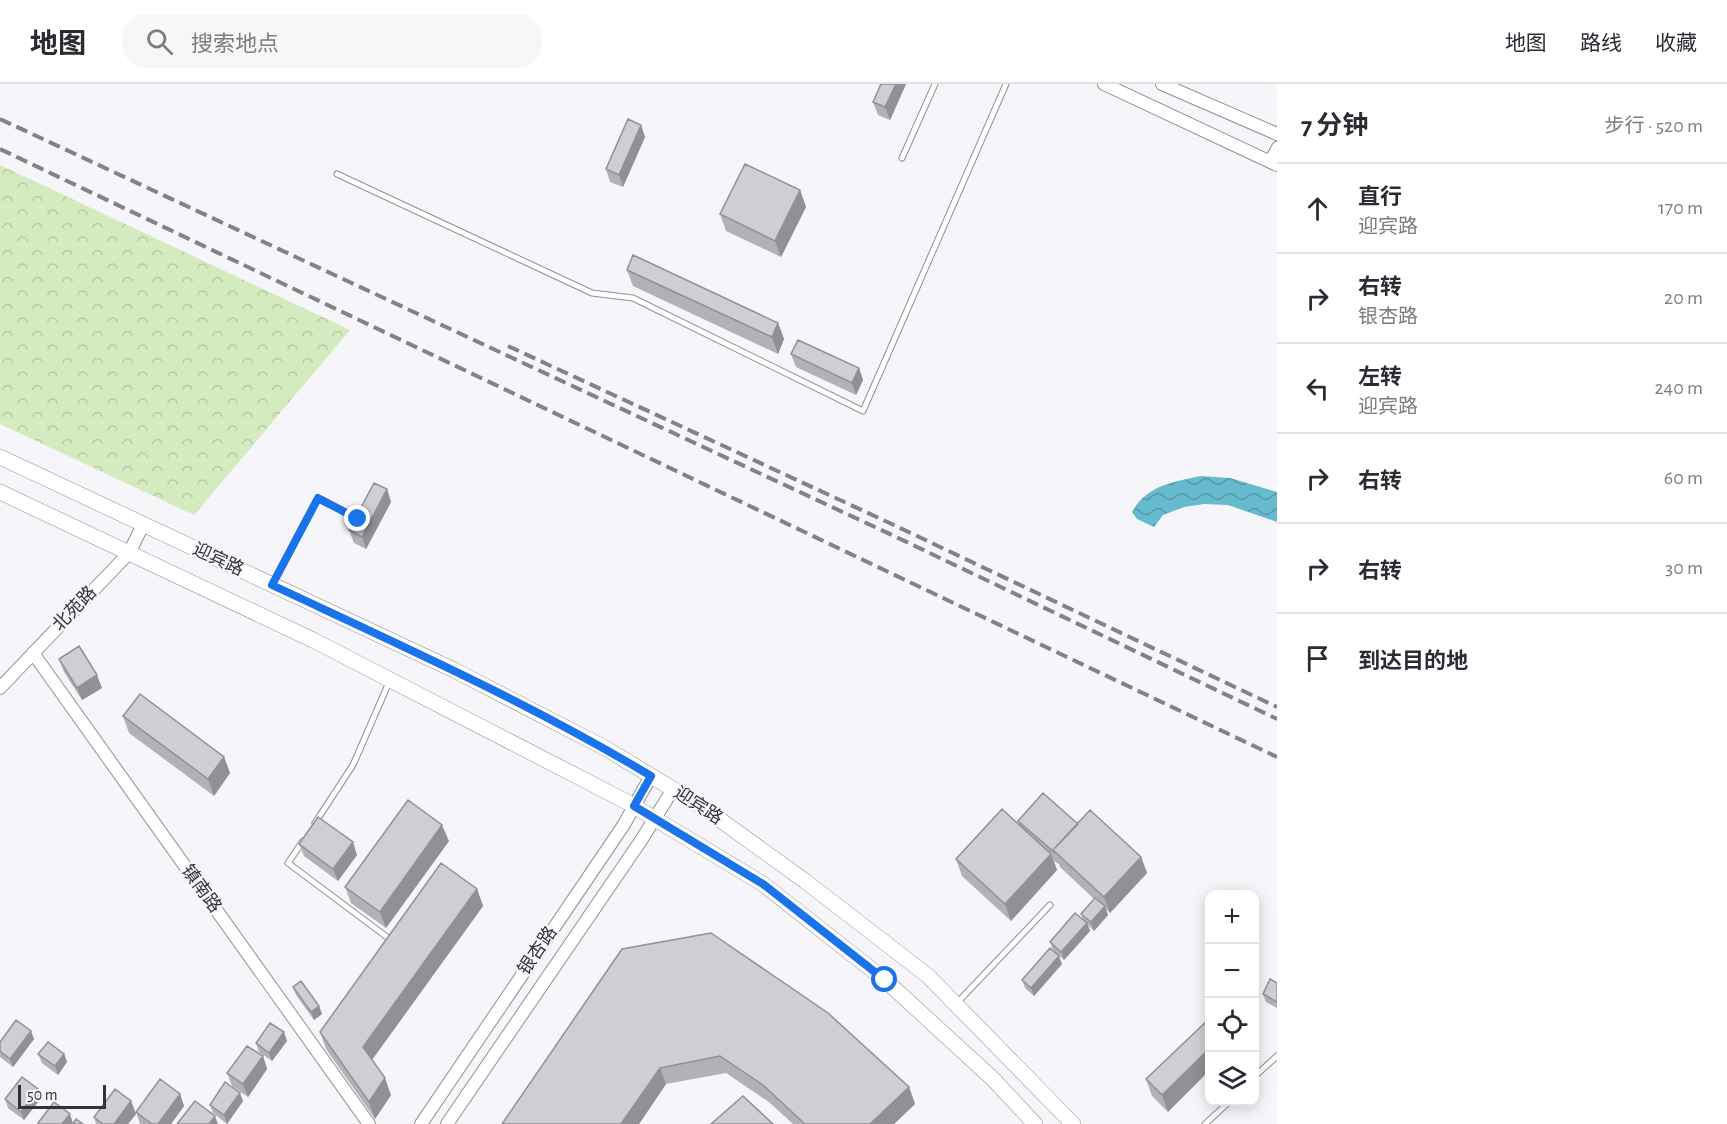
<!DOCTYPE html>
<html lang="zh">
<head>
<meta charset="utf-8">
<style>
	body { margin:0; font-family:"Alegreya Sans","Noto Sans SC",sans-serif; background:#f7f7f7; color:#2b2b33 }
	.controls { position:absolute; right:18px; bottom:18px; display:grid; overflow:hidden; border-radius:12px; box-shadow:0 3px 15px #0003 }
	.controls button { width:54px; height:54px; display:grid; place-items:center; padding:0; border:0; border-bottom:2px solid #e1e1e2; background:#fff; color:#2b2b33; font:30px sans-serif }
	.scale { position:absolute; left:18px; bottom:15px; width:88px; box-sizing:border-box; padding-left:6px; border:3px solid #333335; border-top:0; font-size:16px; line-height:21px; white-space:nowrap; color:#333335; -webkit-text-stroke:4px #f5f5fa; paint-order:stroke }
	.stop { position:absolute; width:18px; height:18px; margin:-14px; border:4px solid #1a73e8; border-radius:50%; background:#fff }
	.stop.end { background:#1a73e8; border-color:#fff; box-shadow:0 2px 6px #0008 }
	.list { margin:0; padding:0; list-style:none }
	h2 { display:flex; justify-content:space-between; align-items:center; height:78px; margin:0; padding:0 24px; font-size:26px }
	h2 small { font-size:20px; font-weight:400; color:#7c7c81 }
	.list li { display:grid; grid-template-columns:39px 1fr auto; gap:18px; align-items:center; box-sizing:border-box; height:90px; padding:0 24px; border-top:2px solid #e1e1e2 }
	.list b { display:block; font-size:22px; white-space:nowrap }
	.list p { margin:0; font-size:20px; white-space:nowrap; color:#7c7c81 }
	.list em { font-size:20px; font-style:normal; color:#7c7c81 }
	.icon { flex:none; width:33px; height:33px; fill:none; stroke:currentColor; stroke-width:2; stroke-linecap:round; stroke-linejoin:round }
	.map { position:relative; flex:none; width:1277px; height:1040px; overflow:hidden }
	header { display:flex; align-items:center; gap:36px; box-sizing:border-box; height:84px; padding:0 30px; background:#fff; border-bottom:2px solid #e1e1e2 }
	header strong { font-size:28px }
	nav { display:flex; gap:33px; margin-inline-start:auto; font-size:21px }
	.search { width:420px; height:54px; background:#f7f7f7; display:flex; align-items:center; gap:15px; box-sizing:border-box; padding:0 21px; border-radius:24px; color:#7c7c81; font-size:22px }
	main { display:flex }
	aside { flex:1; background:#fff }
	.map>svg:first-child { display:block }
	.park { fill:url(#park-crowns) }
	.water { fill:url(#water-waves) }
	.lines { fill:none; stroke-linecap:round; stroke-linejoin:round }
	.service-casing { stroke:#909195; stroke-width:7 }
	.minor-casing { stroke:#909195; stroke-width:12 }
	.tertiary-casing { stroke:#909195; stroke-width:14 }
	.primary-casing { stroke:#909195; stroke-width:16 }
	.service { stroke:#fff; stroke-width:5 }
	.minor { stroke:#fff; stroke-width:10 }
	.tertiary { stroke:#fff; stroke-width:12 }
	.primary { stroke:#fff; stroke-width:15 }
	.rail { stroke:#838386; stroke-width:4; stroke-dasharray:12 6; stroke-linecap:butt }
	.wall { fill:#b1b2b5 }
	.shaded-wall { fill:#909194 }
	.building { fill:#cecfd3; stroke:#909194; stroke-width:1.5 }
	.route { stroke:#1a73e8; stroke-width:8 }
	.labels { text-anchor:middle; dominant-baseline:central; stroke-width:5; stroke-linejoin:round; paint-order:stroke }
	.street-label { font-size:18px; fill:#333335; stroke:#f5f5fa }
</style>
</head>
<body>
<header>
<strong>地图</strong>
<div class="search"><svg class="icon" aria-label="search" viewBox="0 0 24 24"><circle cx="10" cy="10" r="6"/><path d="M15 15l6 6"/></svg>搜索地点</div>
<nav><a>地图</a><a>路线</a><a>收藏</a></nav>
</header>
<main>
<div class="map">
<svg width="1277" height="1040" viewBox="0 0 1277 1040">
	<defs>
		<pattern id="park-crowns" width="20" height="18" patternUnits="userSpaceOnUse" patternTransform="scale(1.5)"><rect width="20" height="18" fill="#d3ebbe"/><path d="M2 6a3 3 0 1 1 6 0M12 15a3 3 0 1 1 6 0" fill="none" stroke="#b6caa4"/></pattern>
		<pattern id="water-waves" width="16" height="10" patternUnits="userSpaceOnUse" patternTransform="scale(1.5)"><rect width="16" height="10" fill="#65bbcd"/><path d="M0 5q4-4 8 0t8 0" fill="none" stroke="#5499a7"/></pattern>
	</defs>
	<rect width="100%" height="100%" fill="#f5f5fa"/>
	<path class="park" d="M0 81 350 246 194 431 0 340Z"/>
	<path class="water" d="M1201 392 1230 394 1277 408V438L1228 421 1204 420 1184 423 1163 431 1154 443 1137 435 1132 428C1147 401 1173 398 1201 392Z"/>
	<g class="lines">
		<g class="service-casing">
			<path id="service" d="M902 74 935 0
				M337 90 592 209 633 214 863 327 1006 0
				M274 498 318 415 358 434
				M315 739 353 681 390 596
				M303 757 288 779 387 853
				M956 920 1050 821
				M1254 993 1277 972
				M1205 1040 1229 1018"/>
		</g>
		<g class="minor-casing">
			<path id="minor" d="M1269 78 1277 63"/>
		</g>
		<g class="tertiary-casing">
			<path id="tertiary" d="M1104 0 1277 81
				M1162 0 1277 50
				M33 569 369 1040
				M0 604 129 469 143 441
				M421 1040 623 742 651 692
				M447 1040 642 755 673 705"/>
		</g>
		<g class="primary-casing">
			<path id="primary" d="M0 373 454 586 605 664 701 722 805 797 928 892 1073 1040
				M0 408 313 556 627 718 763 800 885 896 993 995 1035 1040"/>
		</g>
		<use href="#service" class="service"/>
		<use href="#minor" class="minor"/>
		<use href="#tertiary" class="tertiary"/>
		<use href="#primary" class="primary"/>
		<path class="rail" d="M0 35 892 451 1277 635
			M0 65 1277 673
			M508 262 896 442 1277 623"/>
	</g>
	<path class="wall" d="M881 0H906L890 36 878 31 873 18Z
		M641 41 645 53 623 103 610 98 606 85Z
		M800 106 806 123 781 173 726 147 720 130Z
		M627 186 778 239 784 255 778 270 633 202Z
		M791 270 859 284 863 296 856 311 796 283Z
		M387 405 391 418 366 465 354 459 349 446Z
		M59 575 102 604 82 616 64 588Z
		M123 632 224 673 230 689 214 712 129 649Z
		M1018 737 1078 740 1141 773 1147 789 1110 829 1106 825 1108 831 1094 847 1088 841 1090 847 1064 876 1053 866 1050 858 1083 836 1081 830 1094 815 1060 783 1059 780 1054 777 1057 786 1011 837 962 792 956 775 1019 740Z
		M449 757 386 844 351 819 345 803Z
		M299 760 357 771 338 797 304 772Z
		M477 805 483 822 372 976 391 1011 375 1035 326 965 320 948Z
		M622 865 909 1003 915 1020 894 1040H793L769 1018 726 989 666 1000 639 1040Z
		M1062 880 1034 912 1025 904 1022 896Z
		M1277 899V924L1266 918 1263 910Z
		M293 903 319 922 322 930 314 936 296 911Z
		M1209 935 1168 1028 1152 1012 1146 995Z
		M34 955 13 983 0 973V958Z
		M287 957 272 977 259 968 256 959Z
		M38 970H64L67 978 58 991 42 979Z
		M263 972 267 985 248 1013 232 1002 227 989Z
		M38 1005 41 1014 24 1036 8 1024 5 1015Z
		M180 1010 184 1022 171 1040H140L136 1028Z
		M131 1017 136 1030 128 1040H96L94 1033Z
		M243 1017 227 1040 213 1029 210 1021Z"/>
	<path class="shaded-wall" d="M896 0H906L890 36 885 23Z
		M641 41 645 53 623 103 619 91Z
		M800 106 806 123 781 173 775 157Z
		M778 239 784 255 778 270 772 253Z
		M859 284 863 296 856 311 852 299Z
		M387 405 391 418 366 465 362 453Z
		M97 591 102 604 82 616 77 604Z
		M224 673 230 689 214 712 208 695Z
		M442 741 449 757 386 844 380 828Z
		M353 758 357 771 338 797 333 785Z
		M1051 770 1057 786 1011 837 1005 820Z
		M1141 773 1147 789 1110 829 1104 813Z
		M477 805 483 822 369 980 363 963Z
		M1105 822 1108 831 1094 847 1091 838Z
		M1087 839 1090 847 1064 876 1061 868Z
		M1059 872 1062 880 1034 912 1031 904Z
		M319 922 322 930 314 936 311 928Z
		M1254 930 1258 941 1254 944Z
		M31 947 34 955 13 983 10 975Z
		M284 948 287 957 272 977 269 969Z
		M1209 965V987L1168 1028 1162 1011Z
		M64 970 67 978 58 991 55 982Z
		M263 972 267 985 248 1013 243 1000Z
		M660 984 666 1000 639 1040H621Z
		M385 994 391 1011 375 1035 369 1018Z
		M909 1003 915 1020 894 1040H870Z
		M38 1005 41 1014 24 1036 21 1028Z
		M240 1009 243 1017 227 1040 224 1031Z
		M180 1010 184 1022 171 1040H158Z
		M131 1017 136 1030 128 1040H114Z
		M70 1030 73 1039 72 1040H62Z
		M215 1032 218 1040H209Z"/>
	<path class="building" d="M881 0H896L885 23 873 18Z
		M628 35 641 41 619 91 606 85Z
		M745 80 800 106 775 157 720 130Z
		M633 171 778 239 772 253 627 186Z
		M798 256 859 284 852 299 791 270Z
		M374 399 387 405 362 453 349 446Z
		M79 562 97 591 77 604 59 575Z
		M140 610 224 673 208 695 123 632Z
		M1043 709 1078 740 1053 766 1054 767V768L1018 737Z
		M408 716 442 741 380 828 345 803Z
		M1002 725 1051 770 1005 820 956 775Z
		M1090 726 1141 773 1104 813 1053 766Z
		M318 733 353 758 333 785 299 760Z
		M441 779 477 805 363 963 385 994 369 1018 320 948Z
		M1095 814 1105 822 1091 838 1081 830Z
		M1075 829 1087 839 1061 868 1050 858Z
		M711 849 828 929 909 1003 870 1040H805L763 1001 720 972 660 984 621 1040H502L622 865Z
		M1050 864 1059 872 1031 904 1022 896Z
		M1270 895 1277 899V918L1263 910Z
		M301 897 319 922 311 928 293 903Z
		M1209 935V965L1162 1011 1146 995Z
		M16 936 31 947 10 975 0 967V958Z
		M270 939 284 948 269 969 256 959Z
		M48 958 64 970 55 982 38 970Z
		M247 962 263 972 243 1000 227 989Z
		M22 993 38 1005 21 1028 5 1015Z
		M160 995 180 1010 158 1040H152L136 1028Z
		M225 998 240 1009 224 1031 210 1021Z
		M115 1005 131 1017 114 1040H103L94 1033Z
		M743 1012 773 1040H711Z
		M195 1017 215 1032 209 1040H177Z
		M54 1018 70 1030 62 1040H39L38 1039Z
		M76 1035 83 1040H73Z"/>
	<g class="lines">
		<path class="route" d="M358 435 318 414 272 501C400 561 530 619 651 692L634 722 763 800 885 896"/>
	</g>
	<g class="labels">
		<g class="street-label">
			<text transform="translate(218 476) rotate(25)">迎宾路</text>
			<text transform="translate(75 525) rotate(-46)">北苑路</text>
			<text transform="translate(698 722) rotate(33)">迎宾路</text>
			<text transform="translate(201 805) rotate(54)">镇南路</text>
			<text transform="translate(538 867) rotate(-56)">银杏路</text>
		</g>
	</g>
</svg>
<div class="controls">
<button>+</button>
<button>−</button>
<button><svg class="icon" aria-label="locate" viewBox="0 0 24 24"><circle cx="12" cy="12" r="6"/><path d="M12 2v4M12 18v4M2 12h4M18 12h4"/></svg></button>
<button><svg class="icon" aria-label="layers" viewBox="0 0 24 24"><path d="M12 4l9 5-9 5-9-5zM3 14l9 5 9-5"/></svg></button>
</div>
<div class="scale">50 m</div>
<div class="stop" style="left:885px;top:896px"></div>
<div class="stop end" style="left:358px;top:435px"></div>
</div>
<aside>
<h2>7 分钟<small>步行 · 520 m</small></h2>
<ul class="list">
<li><svg class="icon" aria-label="ahead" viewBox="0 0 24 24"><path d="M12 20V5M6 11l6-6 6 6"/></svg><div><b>直行</b><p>迎宾路</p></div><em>170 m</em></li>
<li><svg class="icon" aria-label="right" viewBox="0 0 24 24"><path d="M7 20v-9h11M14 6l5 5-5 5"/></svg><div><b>右转</b><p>银杏路</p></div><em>20 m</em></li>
<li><svg class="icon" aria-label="left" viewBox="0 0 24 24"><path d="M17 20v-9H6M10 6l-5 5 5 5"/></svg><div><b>左转</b><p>迎宾路</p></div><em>240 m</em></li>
<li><svg class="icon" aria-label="right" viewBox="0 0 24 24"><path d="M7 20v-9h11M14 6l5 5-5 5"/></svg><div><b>右转</b></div><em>60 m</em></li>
<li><svg class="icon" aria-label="right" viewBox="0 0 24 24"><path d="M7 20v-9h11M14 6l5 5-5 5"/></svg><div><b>右转</b></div><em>30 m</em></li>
<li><svg class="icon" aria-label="arrive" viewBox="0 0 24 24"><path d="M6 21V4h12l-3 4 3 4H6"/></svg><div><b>到达目的地</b></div></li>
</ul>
</aside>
</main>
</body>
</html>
